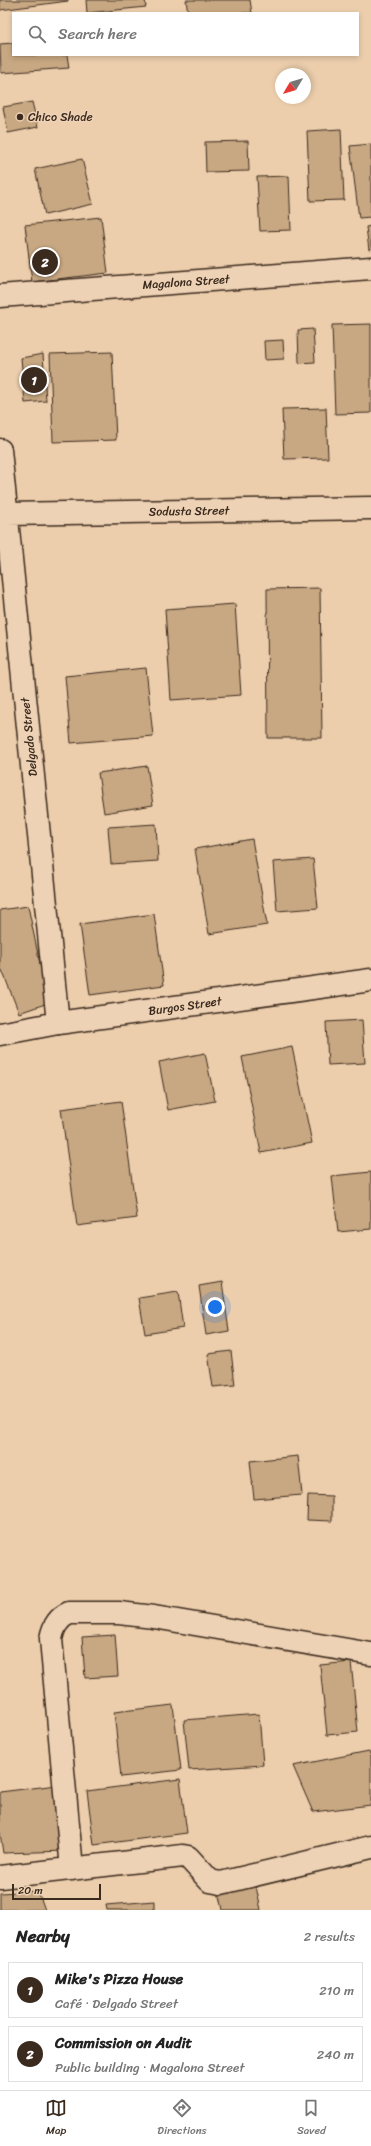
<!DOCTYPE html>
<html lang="en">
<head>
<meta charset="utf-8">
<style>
	body { margin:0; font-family:Sriracha,sans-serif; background:#f2f2f2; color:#222 }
	.compass { position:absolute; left:275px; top:68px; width:36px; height:36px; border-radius:50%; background:#fff; box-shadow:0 2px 6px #0003; rotate:232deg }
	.scale { position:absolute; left:12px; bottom:10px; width:89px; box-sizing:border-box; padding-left:4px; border:2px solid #3b2a1e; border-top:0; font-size:11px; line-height:14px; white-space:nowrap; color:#3b2a1e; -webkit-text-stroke:3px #eed2b5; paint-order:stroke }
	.you { position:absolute; left:215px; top:1307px; width:14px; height:14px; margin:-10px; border:3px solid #fff; border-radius:50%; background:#1a73e8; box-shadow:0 0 0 6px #1a73e833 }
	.badge { display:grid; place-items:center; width:26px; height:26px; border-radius:50%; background:#3b2a1e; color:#fff; font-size:13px; font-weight:700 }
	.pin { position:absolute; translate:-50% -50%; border:2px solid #fff; box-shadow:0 1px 4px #0006 }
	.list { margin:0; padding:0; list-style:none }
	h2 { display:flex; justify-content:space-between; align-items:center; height:52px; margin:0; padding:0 16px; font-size:17px }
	h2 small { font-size:13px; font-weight:400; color:#767676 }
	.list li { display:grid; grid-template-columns:26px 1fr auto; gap:12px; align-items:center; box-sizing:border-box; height:56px; margin:0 8px 8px; padding:0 8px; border:1px solid #e0e0e0; border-radius:0px }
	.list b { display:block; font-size:15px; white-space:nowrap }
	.list p { margin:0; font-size:13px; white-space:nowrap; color:#767676 }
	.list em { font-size:13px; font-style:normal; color:#767676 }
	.icon { flex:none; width:22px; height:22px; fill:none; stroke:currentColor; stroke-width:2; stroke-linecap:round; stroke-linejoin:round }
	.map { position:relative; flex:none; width:371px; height:1910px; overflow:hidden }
	.search { position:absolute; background:#fff; box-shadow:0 2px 6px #0003; left:12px; right:12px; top:12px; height:44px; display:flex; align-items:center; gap:10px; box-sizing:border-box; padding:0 14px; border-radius:0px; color:#767676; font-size:15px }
	.sheet { height:180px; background:#fff }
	nav { display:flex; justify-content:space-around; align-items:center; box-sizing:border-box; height:56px; border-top:1px solid #e0e0e0; background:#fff; font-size:11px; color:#767676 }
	nav a { display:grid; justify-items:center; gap:2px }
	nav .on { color:#3b2a1e }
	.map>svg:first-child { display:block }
	.building { fill:#c8a882; stroke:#3b2a1e }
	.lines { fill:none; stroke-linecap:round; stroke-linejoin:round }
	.minor-casing { stroke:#3b2a1e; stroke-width:25 }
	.tertiary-casing { stroke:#3b2a1e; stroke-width:25 }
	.minor { stroke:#eed2b5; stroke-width:22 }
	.tertiary { stroke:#eed2b5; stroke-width:22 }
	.poi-dot { fill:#3b2a1e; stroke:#eed2b5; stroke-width:1.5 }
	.labels { text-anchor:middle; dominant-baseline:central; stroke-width:3; stroke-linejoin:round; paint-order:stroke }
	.poi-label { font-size:12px; fill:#3b2a1e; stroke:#eed2b5; text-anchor:start }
	.street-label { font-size:12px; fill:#3b2a1e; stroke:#eed2b5 }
</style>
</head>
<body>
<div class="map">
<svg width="371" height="1910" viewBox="0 0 371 1910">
	<rect width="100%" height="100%" fill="#ecceac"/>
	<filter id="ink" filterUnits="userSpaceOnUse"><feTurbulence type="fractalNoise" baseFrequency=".025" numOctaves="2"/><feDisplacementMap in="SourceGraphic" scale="8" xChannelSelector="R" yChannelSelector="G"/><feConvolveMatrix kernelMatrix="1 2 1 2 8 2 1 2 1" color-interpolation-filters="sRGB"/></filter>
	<g filter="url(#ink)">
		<path class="building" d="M0 0H68V1L0 10Z
			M86 0H145L146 7 87 13Z
			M186 0H250L252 13H188Z
			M13 43V55H67L69 68 1 73 0 44Z
			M32 102 38 127 8 133 3 107Z
			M341 129 344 200 310 201 307 131Z
			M248 141 249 171 206 172 205 142Z
			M371 144V217L359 218 350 146Z
			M82 159 93 204 45 215 35 169Z
			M289 176 291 230 260 231 257 177Z
			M101 217 108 273 32 282 25 225Z
			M371 226V249L369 250 366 227Z
			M371 324V413L335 414 332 325Z
			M313 329 315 362 299 363 298 330Z
			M283 340 284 359 265 360 264 341Z
			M112 352 116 440 53 442 50 354Z
			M43 354 46 401 25 403 21 358Z
			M326 408 328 458 284 459 282 409Z
			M320 588 322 738H268L267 589Z
			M235 604 241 695 171 700 165 609Z
			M146 668 153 736 71 743 65 676Z
			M147 766 153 805 104 813 98 773Z
			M156 824 158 861 111 864 108 827Z
			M252 839 267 925 209 934 195 849Z
			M313 859 318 908 277 911 273 862Z
			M28 906 48 1003 19 1013 2 970H0V910Z
			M154 914 164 985 90 995 80 924Z
			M362 1020 365 1063 328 1065 326 1022Z
			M292 1047 312 1143 261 1153 242 1057Z
			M205 1053 215 1101 168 1110 159 1062Z
			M121 1101 137 1218 77 1226 61 1109Z
			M371 1172V1229L338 1232 332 1176Z
			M222 1282 229 1331 206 1335 199 1286Z
			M178 1292 183 1328 145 1334 139 1298Z
			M231 1351 235 1385 213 1387 208 1354Z
			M298 1456 302 1495 254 1499 250 1461Z
			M308 1495 332 1496V1521L307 1520Z
			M115 1635 118 1676 85 1678 82 1637Z
			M351 1662 358 1732 327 1735 320 1665Z
			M173 1705 181 1770 121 1777 114 1712Z
			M259 1714 263 1765 189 1770 184 1720Z
			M369 1751 371 1757V1805L313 1812 293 1766Z
			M180 1779 187 1833 94 1845 87 1791Z
			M57 1785 67 1851 3 1853 0 1833V1792Z
			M255 1882 261 1910H222L218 1891Z
			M38 1891 45 1910H0V1893Z
			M154 1901V1910H107L106 1905Z"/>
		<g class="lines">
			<g class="minor-casing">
				<path id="minor" d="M0 296 371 268
					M0 450 58 1023
					M7 514 371 508
					M72 1869 51 1639C53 1627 58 1618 69 1613H119L154 1617 371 1654
					M0 1877 183 1856 188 1857 210 1881 221 1883 371 1847"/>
			</g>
			<g class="tertiary-casing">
				<path id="tertiary" d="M0 1034 58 1023 371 980"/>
			</g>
			<use href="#minor" class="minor"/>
			<use href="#tertiary" class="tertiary"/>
		</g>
	</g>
	<circle class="poi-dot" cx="20" cy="117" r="4"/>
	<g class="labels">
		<g class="poi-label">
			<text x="28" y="117">Chico Shade</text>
		</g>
		<g class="street-label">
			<text transform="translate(186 282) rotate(-4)">Magalona Street</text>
			<text transform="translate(189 511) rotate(-1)">Sodusta Street</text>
			<text transform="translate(29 737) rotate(-96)">Delgado Street</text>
			<text transform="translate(185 1006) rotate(-8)">Burgos Street</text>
		</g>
	</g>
</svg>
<svg class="compass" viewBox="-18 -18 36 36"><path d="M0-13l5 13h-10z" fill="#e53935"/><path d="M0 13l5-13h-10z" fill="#767676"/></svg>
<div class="scale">20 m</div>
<div class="you"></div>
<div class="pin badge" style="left:34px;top:380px">1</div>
<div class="pin badge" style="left:45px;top:262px">2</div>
<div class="search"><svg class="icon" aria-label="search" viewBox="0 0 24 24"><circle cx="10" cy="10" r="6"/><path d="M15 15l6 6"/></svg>Search here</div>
</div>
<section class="sheet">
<h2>Nearby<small>2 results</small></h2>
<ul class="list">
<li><span class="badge">1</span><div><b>Mike's Pizza House</b><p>Café · Delgado Street</p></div><em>210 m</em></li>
<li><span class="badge">2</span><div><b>Commission on Audit</b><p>Public building · Magalona Street</p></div><em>240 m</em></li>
</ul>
</section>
<nav>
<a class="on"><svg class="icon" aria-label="map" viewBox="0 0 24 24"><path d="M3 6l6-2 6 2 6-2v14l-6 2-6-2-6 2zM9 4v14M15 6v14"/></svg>Map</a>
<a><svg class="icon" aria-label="directions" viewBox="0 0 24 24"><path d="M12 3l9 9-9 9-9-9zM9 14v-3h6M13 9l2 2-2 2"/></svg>Directions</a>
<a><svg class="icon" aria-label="saved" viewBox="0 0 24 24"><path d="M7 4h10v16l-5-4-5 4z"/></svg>Saved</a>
</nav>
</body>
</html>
